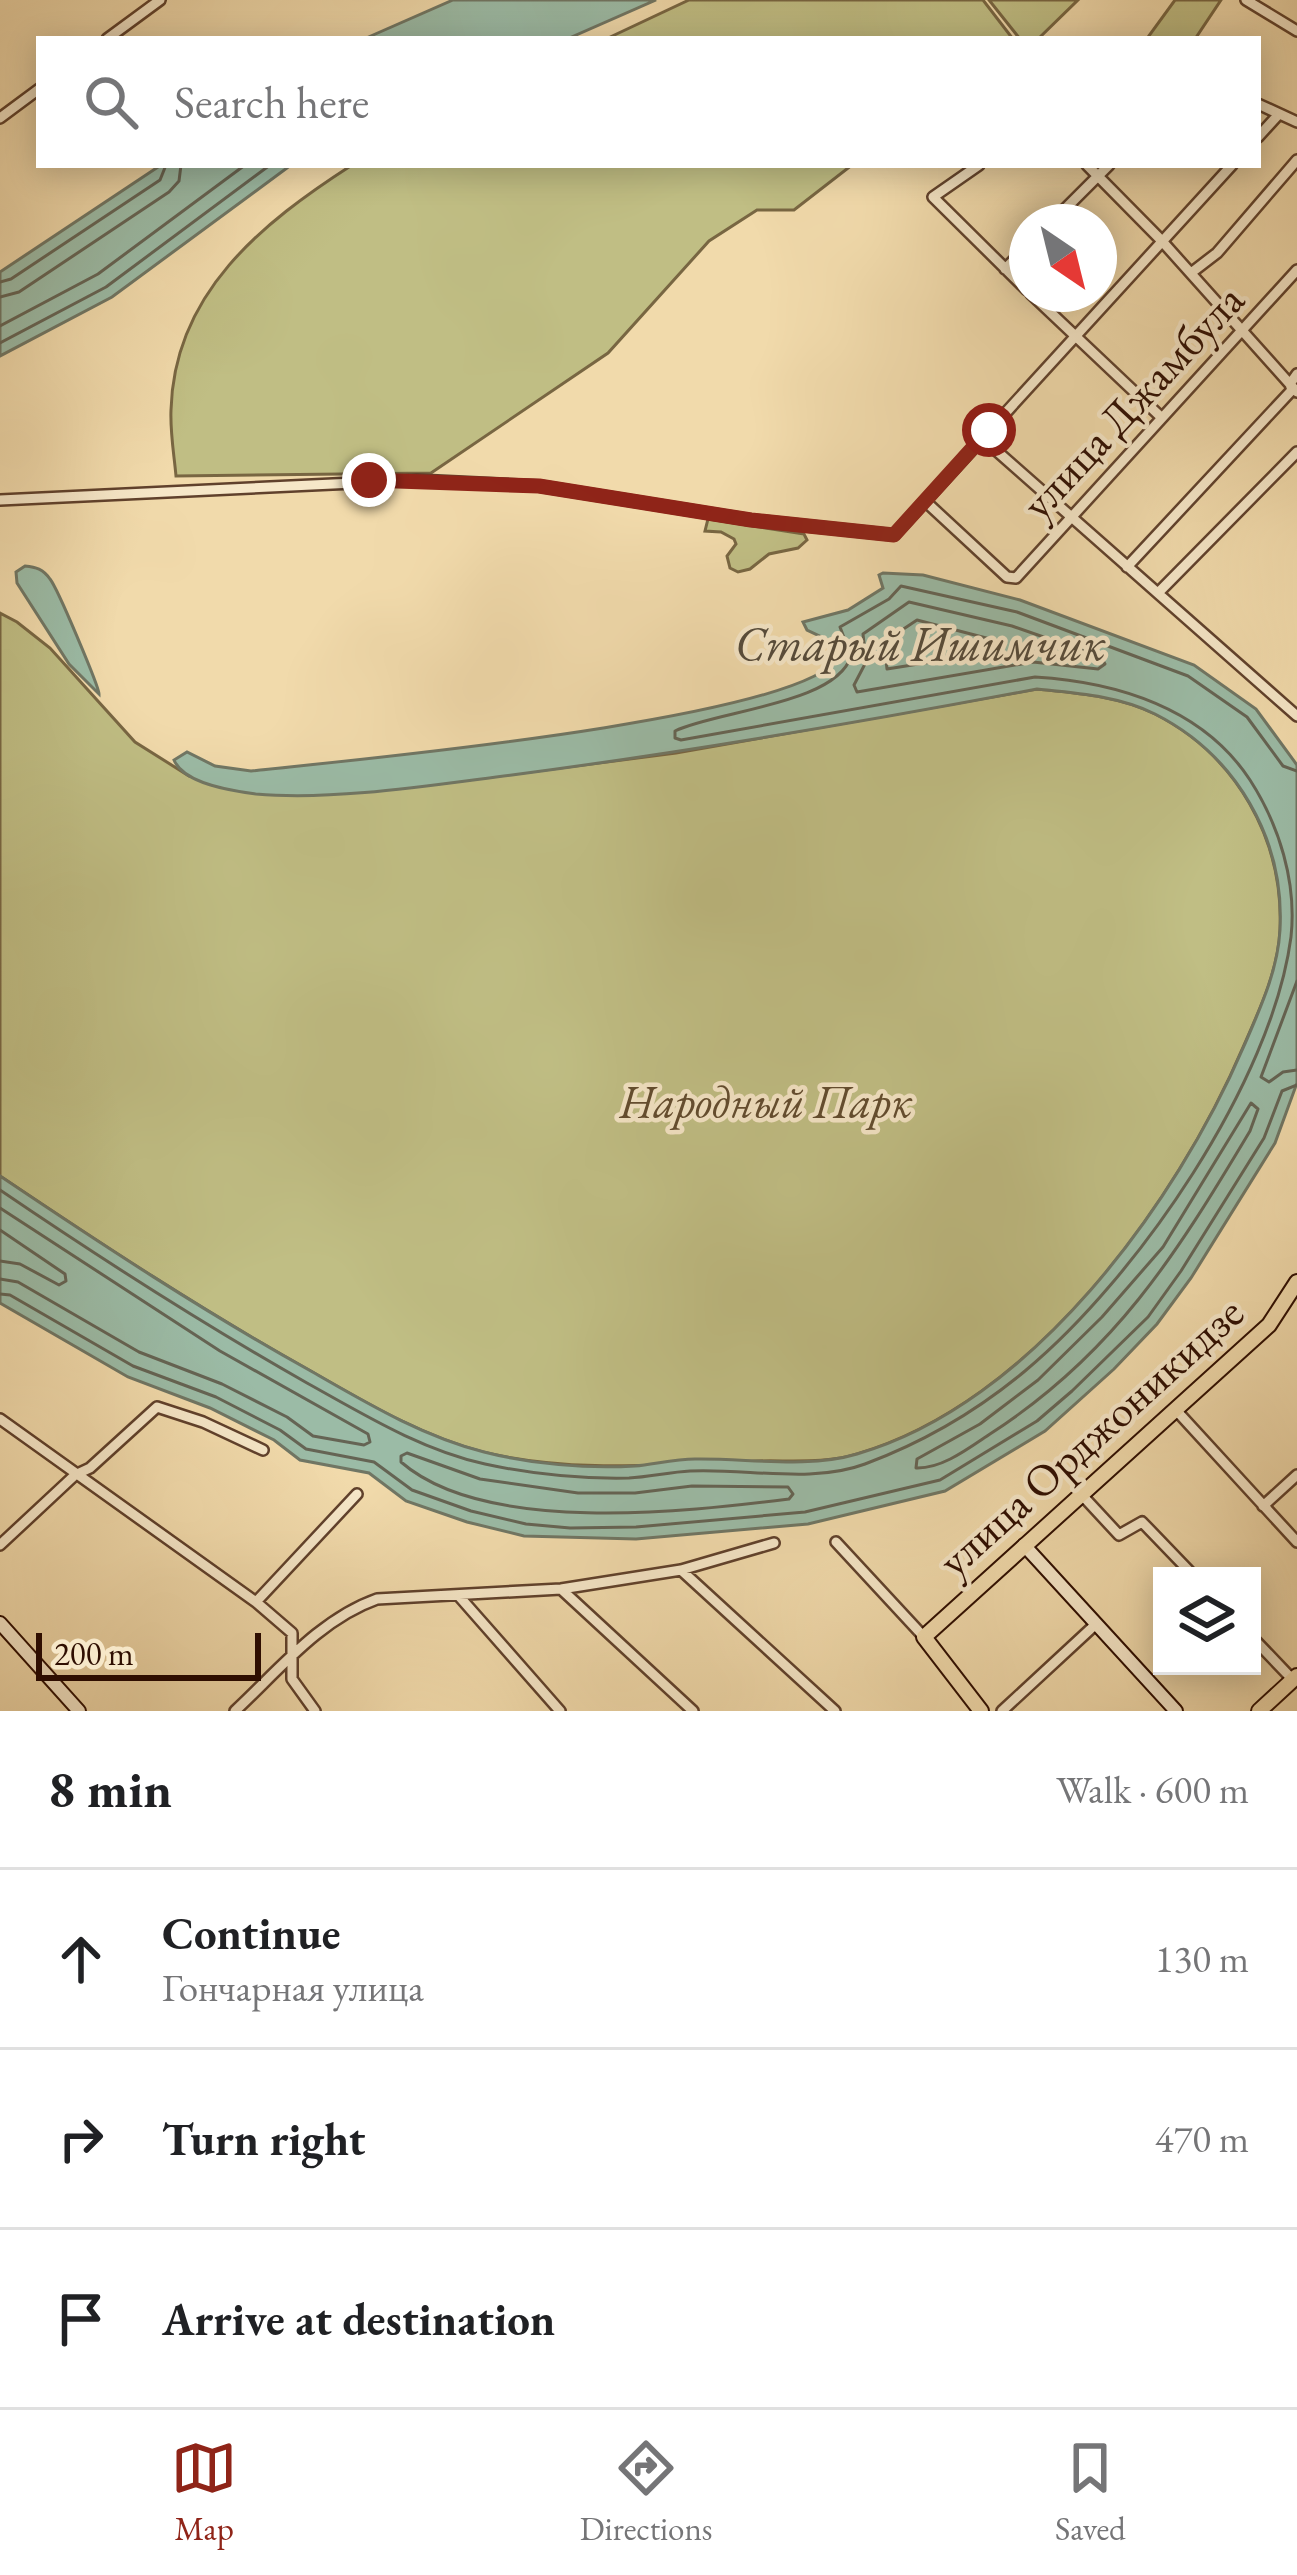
<!DOCTYPE html>
<html lang="en">
<head>
<meta charset="utf-8">
<style>
	body { margin:0; font-family:"EB Garamond",serif; background:#f6f6f6; color:#202124 }
	.controls { position:absolute; right:36px; bottom:36px; display:grid; overflow:hidden; border-radius:0px; box-shadow:0 6px 30px #0003 }
	.controls button { width:108px; height:108px; display:grid; place-items:center; padding:0; border:0; border-bottom:3px solid #e0e0e0; background:#fff; color:#202124; font:60px sans-serif }
	.compass { position:absolute; left:1009px; top:204px; width:108px; height:108px; border-radius:50%; background:#fff; box-shadow:0 6px 30px #0003; rotate:145deg }
	.scale { position:absolute; left:36px; bottom:30px; width:225px; box-sizing:border-box; padding-left:12px; border:6px solid #2f0e01; border-top:0; font-size:33px; line-height:42px; white-space:nowrap; color:#2f0e01; -webkit-text-stroke:9px #f6e7c8; paint-order:stroke }
	.stop { position:absolute; width:36px; height:36px; margin:-27px; border:9px solid #8f2418; border-radius:50%; background:#fff }
	.stop.end { background:#8f2418; border-color:#fff; box-shadow:0 3px 12px #0008 }
	.list { margin:0; padding:0; list-style:none }
	h2 { display:flex; justify-content:space-between; align-items:center; height:156px; margin:0; padding:0 48px; font-size:51px }
	h2 small { font-size:39px; font-weight:400; color:#757577 }
	.list li { display:grid; grid-template-columns:78px 1fr auto; gap:36px; align-items:center; box-sizing:border-box; height:180px; padding:0 48px; border-top:3px solid #e0e0e0 }
	.list b { display:block; font-size:45px; white-space:nowrap }
	.list p { margin:0; font-size:39px; white-space:nowrap; color:#757577 }
	.list em { font-size:39px; font-style:normal; color:#757577 }
	.icon { flex:none; width:66px; height:66px; fill:none; stroke:currentColor; stroke-width:2; stroke-linecap:round; stroke-linejoin:round }
	.map { position:relative; flex:none; width:1297px; height:1711px; overflow:hidden }
	.search { position:absolute; background:#fff; box-shadow:0 6px 30px #0003; left:36px; right:36px; top:36px; height:132px; display:flex; align-items:center; gap:30px; box-sizing:border-box; padding:0 42px; border-radius:0px; color:#757577; font-size:45px }
	.sheet { height:696px; background:#fff }
	nav { display:flex; justify-content:space-around; align-items:center; box-sizing:border-box; height:168px; border-top:3px solid #e0e0e0; background:#fff; font-size:33px; color:#757577 }
	nav a { display:grid; justify-items:center; gap:6px }
	nav .on { color:#8f2418 }
	.map>svg:first-child { display:block }
	.green { fill:#c0be84; stroke:#786642; stroke-width:3 }
	.water { fill:#9bbba6; stroke:#707664; stroke-width:3 }
	.lines { fill:none; stroke-linecap:round; stroke-linejoin:round }
	.shore { stroke:#656454; stroke-width:3 }
	.street-casing { stroke:#60412c; stroke-width:14 }
	.secondary-casing { stroke:#2f0e01; stroke-width:16 }
	.primary-casing { stroke:#2f0e01; stroke-width:18 }
	.street { stroke:#f6e7c8; stroke-width:9 }
	.secondary { stroke:#f6e7c8; stroke-width:12 }
	.primary { stroke:#f1daab; stroke-width:14 }
	.route { stroke:#8f2418; stroke-width:15 }
	.labels { text-anchor:middle; dominant-baseline:central; stroke-width:9; stroke-linejoin:round; paint-order:stroke }
	.street-label { font-size:45px; fill:#2f0e01; stroke:#f6e7c8 }
	.park-label { font-size:45px; font-style:italic; fill:#624c2f; stroke:#f6e7c8 }
	.water-label { font-size:48px; font-style:italic; fill:#554b3b; stroke:#f6e7c8 }
</style>
</head>
<body>
<div class="map">
<svg width="1297" height="1711" viewBox="0 0 1297 1711">
	<rect width="100%" height="100%" fill="#f1daab"/>
	<filter id="stains"><feTurbulence type="fractalNoise" baseFrequency=".00167" numOctaves="4"/><feColorMatrix values="0 0 0 0 .2 0 0 0 0 .09 0 0 0 0 .02 0 0 0 .5 -.17"/></filter>
	<radialGradient id="worn" r=".72"><stop offset=".6" stop-color="#630" stop-opacity="0"/><stop offset="1" stop-color="#630" stop-opacity=".3"/></radialGradient>
	<path class="green" d="M689 0H983L1013 39H606Z
		M989 0H1078L1038 39H1020Z
		M1175 0H1221L1195 39H1151L1148 37Z
		M352 165H852L794 210H757L709 241 608 353 431 473 176 476C174 454 170 432 171 410 174 293 262 223 352 165Z
		M708 519 804 534 807 540 798 548 769 554 750 569 738 572 730 568 727 556 736 544 734 539 721 532 705 531Z
		M0 613 17 622 50 648 135 742 189 776 310 794 437 784 676 753 1037 689C1076 693 1120 696 1155 714 1236 755 1284 839 1280 930 1278 970 1260 1009 1244 1045 1176 1205 1032 1403 857 1454 826 1464 789 1460 756 1461 666 1464 573 1474 483 1452 421 1436 365 1402 309 1370 203 1311 101 1244 0 1176Z"/>
	<path class="water" d="M453 0H656L567 39H364Z
		M161 165H291L112 297 0 356V272Z
		M25 566C36 567 43 569 50 579 58 589 99 687 99 694L69 664 17 583 16 572Z
		M883 573 923 575 1020 600 1194 665 1256 709 1297 765V1083L1275 1143 1191 1278 1157 1324 1114 1369 1045 1431 945 1491 808 1524 636 1539 524 1536 467 1522 406 1501 369 1473 300 1460 274 1440 210 1408 128 1377 0 1303V1176C101 1244 203 1311 309 1370 365 1402 421 1436 484 1452 531 1464 586 1469 635 1466 655 1464 675 1459 695 1459 747 1458 807 1469 857 1454 1031 1404 1176 1204 1244 1046 1260 1009 1278 970 1280 930 1285 839 1236 755 1155 714 1120 696 1076 693 1037 689 863 722 687 752 512 775 433 785 334 801 256 794 232 791 184 784 174 760L187 752 215 766 251 771C340 761 802 720 839 657L830 641 807 630 803 622 848 610 883 588 879 575Z"/>
	<g class="lines">
		<path class="shore" d="M0 282 11 279 160 180 166 165
			M0 297 19 292 169 192 179 181 181 165
			M0 326 98 274 245 165
			M0 343 106 287 270 165
			M909 602 1012 626 1101 657 1105 664 1098 669 1033 662 857 692 854 685 866 662 863 634Z
			M917 620 994 640 998 648 994 652 887 669 884 642Z
			M1297 981 1261 1077 1269 1082 1283 1072 1297 1070
			M1251 1103 1258 1109 1250 1131C1176 1255 1114 1354 990 1434 969 1448 942 1469 916 1468L917 1459 980 1424 1038 1380 1102 1317 1163 1247Z
			M0 1190C100 1258 201 1323 307 1383 363 1414 421 1450 485 1464 531 1474 581 1479 629 1478 649 1477 670 1472 690 1471 746 1468 812 1484 865 1464 924 1442 977 1411 1025 1371 1137 1278 1272 1082 1291 937 1297 882 1279 825 1250 780 1203 708 1117 682 1035 677L681 740 675 738V731C716 711 837 704 851 656L840 627 889 599 901 586 1017 612 1188 676 1247 717 1283 766 1297 771
			M0 1208 220 1351 368 1434 370 1442 364 1445 313 1436 287 1417 222 1384 139 1352 18 1282 0 1279
			M0 1230 65 1274 66 1281 59 1285 20 1264 0 1261
			M0 1294 10 1295 133 1366 216 1397 280 1430 306 1449 374 1462 412 1490 471 1511 526 1524 570 1528 636 1527 805 1512 940 1480 1037 1421 1072 1391 1148 1317 1181 1271 1264 1138 1282 1091 1297 1085
			M407 1453 480 1479 578 1493H635L692 1486 788 1487 793 1494 789 1499C685 1512 485 1535 401 1462V1456Z"/>
		<g class="street-casing">
			<path id="street" d="M1246 0 1297 31
				M107 39 160 0
				M1258 104 1297 122
				M0 118 39 89
				M1258 137 1279 114
				M979 165 933 197 1027 290
				M1087 165 1161 240 1297 392
				M1052 222 1109 165
				M1005 269 1027 247
				M1191 273 1217 253 1297 160
				M1031 294 1162 418
				M982 438 1297 716
				M0 500 417 480 539 486 751 520 894 535 1232 165
				M925 501 1007 577 1016 578 1297 270
				M1127 567 1292 390 1290 384 1297 374
				M1158 593 1297 452
				M1175 1409 1297 1542
				M0 1419 256 1602 292 1633V1679L315 1711
				M1081 1494 1119 1535 1142 1522 1194 1576
				M1263 1506 1297 1475
				M836 1542 924 1637
				M0 1545 75 1475 90 1468 157 1407 203 1422 263 1450
				M681 1570 835 1711
				M561 1589 693 1711
				M458 1595 560 1711
				M256 1602 357 1494
				M1252 1637 1293 1680
				M235 1711C278 1671 320 1619 377 1599L561 1589 681 1570 774 1543
				M1002 1711 1096 1624"/>
		</g>
		<g class="secondary-casing">
			<path id="secondary" d="M1024 1545 1176 1711
				M0 1623 79 1711"/>
		</g>
		<g class="primary-casing">
			<path id="primary" d="M981 1711 924 1637 1269 1325 1297 1282
				M1259 1711 1297 1676"/>
		</g>
		<use href="#street" class="street"/>
		<use href="#secondary" class="secondary"/>
		<use href="#primary" class="primary"/>
	</g>
	<g class="lines">
		<path class="route" d="M369 480 539 486 751 520 894 535 989 430"/>
	</g>
	<g class="labels">
		<g class="street-label">
			<text transform="translate(1132 401) rotate(-47)">улица Джамбула</text>
			<text transform="translate(1090 1436) rotate(-42)">улица Орджоникидзе</text>
		</g>
		<g class="park-label">
			<text x="766" y="1101">Народный Парк</text>
		</g>
		<g class="water-label">
			<text x="920" y="643">Старый Ишимчик</text>
		</g>
	</g>
	<rect width="100%" height="100%" filter="url(#stains)"/>
	<rect width="100%" height="100%" fill="url(#worn)"/>
</svg>
<div class="controls">
<button><svg class="icon" aria-label="layers" viewBox="0 0 24 24"><path d="M12 4l9 5-9 5-9-5zM3 14l9 5 9-5"/></svg></button>
</div>
<svg class="compass" viewBox="-18 -18 36 36"><path d="M0-13l5 13h-10z" fill="#e53935"/><path d="M0 13l5-13h-10z" fill="#757577"/></svg>
<div class="scale">200 m</div>
<div class="stop" style="left:989px;top:430px"></div>
<div class="stop end" style="left:369px;top:480px"></div>
<div class="search"><svg class="icon" aria-label="search" viewBox="0 0 24 24"><circle cx="10" cy="10" r="6"/><path d="M15 15l6 6"/></svg>Search here</div>
</div>
<section class="sheet">
<h2>8 min<small>Walk · 600 m</small></h2>
<ul class="list">
<li><svg class="icon" aria-label="ahead" viewBox="0 0 24 24"><path d="M12 20V5M6 11l6-6 6 6"/></svg><div><b>Continue</b><p>Гончарная улица</p></div><em>130 m</em></li>
<li><svg class="icon" aria-label="right" viewBox="0 0 24 24"><path d="M7 20v-9h11M14 6l5 5-5 5"/></svg><div><b>Turn right</b></div><em>470 m</em></li>
<li><svg class="icon" aria-label="arrive" viewBox="0 0 24 24"><path d="M6 21V4h12l-3 4 3 4H6"/></svg><div><b>Arrive at destination</b></div></li>
</ul>
</section>
<nav>
<a class="on"><svg class="icon" aria-label="map" viewBox="0 0 24 24"><path d="M3 6l6-2 6 2 6-2v14l-6 2-6-2-6 2zM9 4v14M15 6v14"/></svg>Map</a>
<a><svg class="icon" aria-label="directions" viewBox="0 0 24 24"><path d="M12 3l9 9-9 9-9-9zM9 14v-3h6M13 9l2 2-2 2"/></svg>Directions</a>
<a><svg class="icon" aria-label="saved" viewBox="0 0 24 24"><path d="M7 4h10v16l-5-4-5 4z"/></svg>Saved</a>
</nav>
</body>
</html>
